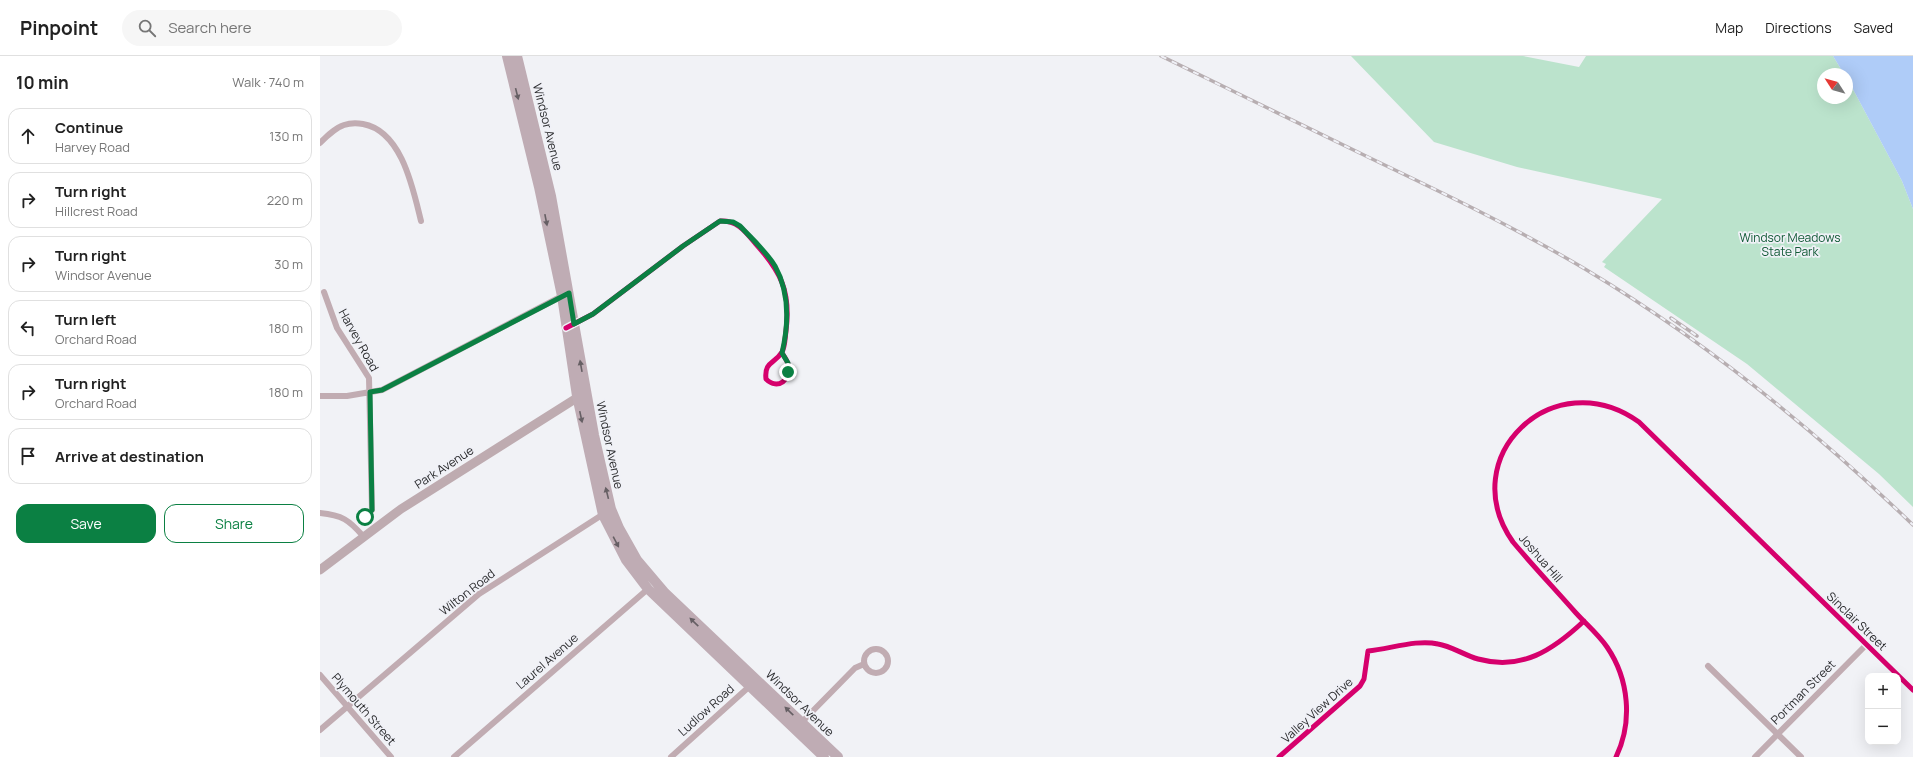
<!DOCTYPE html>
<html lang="en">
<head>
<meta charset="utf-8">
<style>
	body { margin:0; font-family:Manrope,sans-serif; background:#f6f6f6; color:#222 }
	.controls { position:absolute; right:12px; bottom:12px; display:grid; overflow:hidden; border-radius:8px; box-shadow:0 4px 16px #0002 }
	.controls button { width:36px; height:36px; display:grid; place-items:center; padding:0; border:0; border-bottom:1px solid #e0e0e0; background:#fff; color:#222; font:20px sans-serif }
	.compass { position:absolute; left:1497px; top:12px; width:36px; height:36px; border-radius:50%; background:#fff; box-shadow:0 4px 16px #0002; rotate:306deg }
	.stop { position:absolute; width:12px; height:12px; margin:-9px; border:3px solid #0b8043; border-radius:50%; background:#fff }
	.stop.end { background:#0b8043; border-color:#fff; box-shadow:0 1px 4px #0008 }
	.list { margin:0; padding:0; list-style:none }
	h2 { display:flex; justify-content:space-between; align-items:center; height:52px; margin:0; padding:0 16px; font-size:17px }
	h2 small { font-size:13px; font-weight:400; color:#767676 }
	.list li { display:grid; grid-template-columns:26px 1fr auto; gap:12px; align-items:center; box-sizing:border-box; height:56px; margin:0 8px 8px; padding:0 8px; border:1px solid #e0e0e0; border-radius:12px }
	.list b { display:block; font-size:15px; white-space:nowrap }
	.list p { margin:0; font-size:13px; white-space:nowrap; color:#767676 }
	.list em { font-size:13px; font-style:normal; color:#767676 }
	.actions { display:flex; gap:8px; padding:12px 16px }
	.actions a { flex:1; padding:9px 0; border:1px solid #0b8043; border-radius:12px; text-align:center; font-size:14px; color:#0b8043 }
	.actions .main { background:#0b8043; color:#fff }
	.icon { flex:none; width:22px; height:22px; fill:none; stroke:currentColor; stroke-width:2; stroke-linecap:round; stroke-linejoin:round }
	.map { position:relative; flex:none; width:1593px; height:701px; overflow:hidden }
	header { display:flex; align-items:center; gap:24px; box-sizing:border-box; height:56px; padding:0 20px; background:#fff; border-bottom:1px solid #e0e0e0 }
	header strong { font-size:19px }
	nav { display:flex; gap:22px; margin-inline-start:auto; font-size:14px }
	.search { width:280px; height:36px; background:#f6f6f6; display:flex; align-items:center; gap:10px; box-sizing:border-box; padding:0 14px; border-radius:22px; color:#767676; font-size:15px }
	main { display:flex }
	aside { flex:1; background:#fff }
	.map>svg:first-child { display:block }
	.green { fill:#bbe3cc }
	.water { fill:#afccf8 }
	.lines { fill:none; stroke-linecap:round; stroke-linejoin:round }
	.street { stroke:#c1acb2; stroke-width:6 }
	.secondary { stroke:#beabb0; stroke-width:9 }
	.primary { stroke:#bfacb4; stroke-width:10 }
	.rail-casing { stroke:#b7aeb1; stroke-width:3.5 }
	.rail { stroke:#f0f1f7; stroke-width:2; stroke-dasharray:6; stroke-linecap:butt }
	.cycleway-casing { stroke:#f0f1f7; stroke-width:8 }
	.cycleway { stroke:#d6006c; stroke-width:5 }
	.oneway { fill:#665f64 }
	.route { stroke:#0b8043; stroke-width:5 }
	.labels { text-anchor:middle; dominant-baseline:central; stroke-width:3.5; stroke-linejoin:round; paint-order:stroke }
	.street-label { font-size:12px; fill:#2b2c2e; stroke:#f0f1f7 }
	.park-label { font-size:12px; fill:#115a36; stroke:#f0f1f7 }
</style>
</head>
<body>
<header>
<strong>Pinpoint</strong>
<div class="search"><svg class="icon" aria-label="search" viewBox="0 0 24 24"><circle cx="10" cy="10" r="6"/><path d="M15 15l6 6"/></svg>Search here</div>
<nav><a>Map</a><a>Directions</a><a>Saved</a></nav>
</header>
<main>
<aside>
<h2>10 min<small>Walk · 740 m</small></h2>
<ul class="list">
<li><svg class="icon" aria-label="ahead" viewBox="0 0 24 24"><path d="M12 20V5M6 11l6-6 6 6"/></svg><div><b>Continue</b><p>Harvey Road</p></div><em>130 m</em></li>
<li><svg class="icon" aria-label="right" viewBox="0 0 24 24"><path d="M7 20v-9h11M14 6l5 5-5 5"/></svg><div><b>Turn right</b><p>Hillcrest Road</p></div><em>220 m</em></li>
<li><svg class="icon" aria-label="right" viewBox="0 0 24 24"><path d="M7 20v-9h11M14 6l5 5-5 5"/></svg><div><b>Turn right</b><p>Windsor Avenue</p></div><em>30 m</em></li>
<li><svg class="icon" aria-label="left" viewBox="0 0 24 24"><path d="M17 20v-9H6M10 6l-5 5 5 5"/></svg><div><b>Turn left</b><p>Orchard Road</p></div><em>180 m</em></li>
<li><svg class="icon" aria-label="right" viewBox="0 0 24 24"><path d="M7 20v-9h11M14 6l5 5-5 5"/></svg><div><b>Turn right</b><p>Orchard Road</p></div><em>180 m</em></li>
<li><svg class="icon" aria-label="arrive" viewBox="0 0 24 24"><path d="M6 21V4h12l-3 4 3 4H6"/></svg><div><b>Arrive at destination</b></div></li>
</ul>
<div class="actions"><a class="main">Save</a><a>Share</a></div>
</aside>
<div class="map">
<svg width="1593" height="701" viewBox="0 0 1593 701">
	<rect width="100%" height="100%" fill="#f1f2f6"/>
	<path class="green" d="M1031 0H1203L1259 11 1266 0H1513L1524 18H1503V42H1527V22L1582 125 1593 153V451L1559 418 1427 308 1284 211 1286 208 1282 206 1342 143 1197 111 1114 86Z"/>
	<path class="water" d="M1513 0H1593V153L1582 125 1527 22V18H1524Z"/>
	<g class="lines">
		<path class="street" d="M0 87C7 80 15 72 24 69 30 67 37 67 43 68 82 75 93 133 101 165
			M4 236 17 272 49 322 52 454 45 461
			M253 269 273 258 363 190 400 165C417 164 425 175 435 187 461 216 471 235 466 275 465 282 465 291 462 296 455 308 444 305 446 323 458 335 472 323 468 308 467 304 464 300 462 297
			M0 340H27L62 334 244 239
			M0 457C22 459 29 464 43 480
			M544 605a12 12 0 1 1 24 0a12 12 0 1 1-24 0Z
			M1388 610 1481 701
			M0 619 71 701
			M480 668 535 612 544 608
			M0 674 159 538 285 457
			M134 701 329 532
			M351 701 431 629
			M959 701 1040 630 1044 623 1048 595C1070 593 1097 583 1118 588 1131 590 1144 599 1158 603 1202 615 1233 594 1264 565
			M1296 701C1313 666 1309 623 1287 591 1278 578 1266 568 1256 557 1235 533 1213 510 1193 486 1133 401 1234 305 1319 366L1593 634
			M1435 701 1547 588"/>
		<path class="secondary" d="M0 514 81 453 263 338"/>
		<path class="primary" d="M187 0 219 131 242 240 257 340 283 459 306 504 328 533 504 701
			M197 0 231 140 274 379 291 453 299 472 317 504 345 537 518 701"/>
		<g class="rail-casing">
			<path id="rail" d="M841 0C910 34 980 68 1050 102 1123 137 1196 172 1265 213 1385 285 1493 372 1593 469
				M1351 262 1377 280"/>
		</g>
		<use href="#rail" class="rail"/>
		<g class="cycleway-casing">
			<path id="cycleway" d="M246 272 273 258 363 190 400 165C417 164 425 175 435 187 461 216 471 235 466 275 465 282 465 291 462 296 455 308 444 305 446 323 458 335 472 323 468 308 467 304 464 300 462 297
				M959 701 1040 630 1044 623 1048 595C1070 593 1097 583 1118 588 1131 590 1144 599 1158 603 1202 615 1233 594 1264 565
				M1296 701C1313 666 1309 623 1287 591 1278 578 1266 568 1256 557 1235 533 1213 510 1193 486 1133 401 1234 305 1319 366L1593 634"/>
		</g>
		<use href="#cycleway" class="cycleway"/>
	</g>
	<defs><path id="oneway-solid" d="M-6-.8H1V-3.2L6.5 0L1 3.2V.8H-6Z"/></defs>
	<g class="oneway">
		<use href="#oneway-solid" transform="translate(197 38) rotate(76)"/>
		<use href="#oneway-solid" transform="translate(226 164) rotate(79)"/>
		<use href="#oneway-solid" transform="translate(261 310) rotate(-100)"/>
		<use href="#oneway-solid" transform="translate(261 361) rotate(78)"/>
		<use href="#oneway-solid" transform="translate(287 437) rotate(-104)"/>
		<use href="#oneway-solid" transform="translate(296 486) rotate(62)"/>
		<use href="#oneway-solid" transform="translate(374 566) rotate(-136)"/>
		<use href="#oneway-solid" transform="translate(469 655) rotate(-136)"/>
	</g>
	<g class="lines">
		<path class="route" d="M45 461 52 454 50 336 62 334 249 237 254 268 273 258 363 190 400 165 413 166 420 170C431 182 446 195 455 210 470 237 469 267 462 297L468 307V316"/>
	</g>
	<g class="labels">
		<g class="street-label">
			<text transform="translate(228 71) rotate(76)">Windsor Avenue</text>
			<text transform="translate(39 284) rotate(61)">Harvey Road</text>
			<text transform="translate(290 389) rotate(78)">Windsor Avenue</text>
			<text transform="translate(124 411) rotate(-33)">Park Avenue</text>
			<text transform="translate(1221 502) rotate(49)">Joshua Hill</text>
			<text transform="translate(147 536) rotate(-38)">Wilton Road</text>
			<text transform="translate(1537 565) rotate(44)">Sinclair Street</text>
			<text transform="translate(227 605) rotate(-41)">Laurel Avenue</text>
			<text transform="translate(1483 636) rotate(-45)">Portman Street</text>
			<text transform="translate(480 647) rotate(44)">Windsor Avenue</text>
			<text transform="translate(44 653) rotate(49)">Plymouth Street</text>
			<text transform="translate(386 654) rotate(-42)">Ludlow Road</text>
			<text transform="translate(997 654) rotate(-42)">Valley View Drive</text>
		</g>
		<g class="park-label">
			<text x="1470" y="181">Windsor Meadows<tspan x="1470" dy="14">State Park</tspan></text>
		</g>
	</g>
</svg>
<div class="controls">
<button>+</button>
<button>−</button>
</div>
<svg class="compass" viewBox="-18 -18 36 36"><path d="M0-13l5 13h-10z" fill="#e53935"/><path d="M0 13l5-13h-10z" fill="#767676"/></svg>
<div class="stop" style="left:45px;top:461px"></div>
<div class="stop end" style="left:468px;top:316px"></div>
</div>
</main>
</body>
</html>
